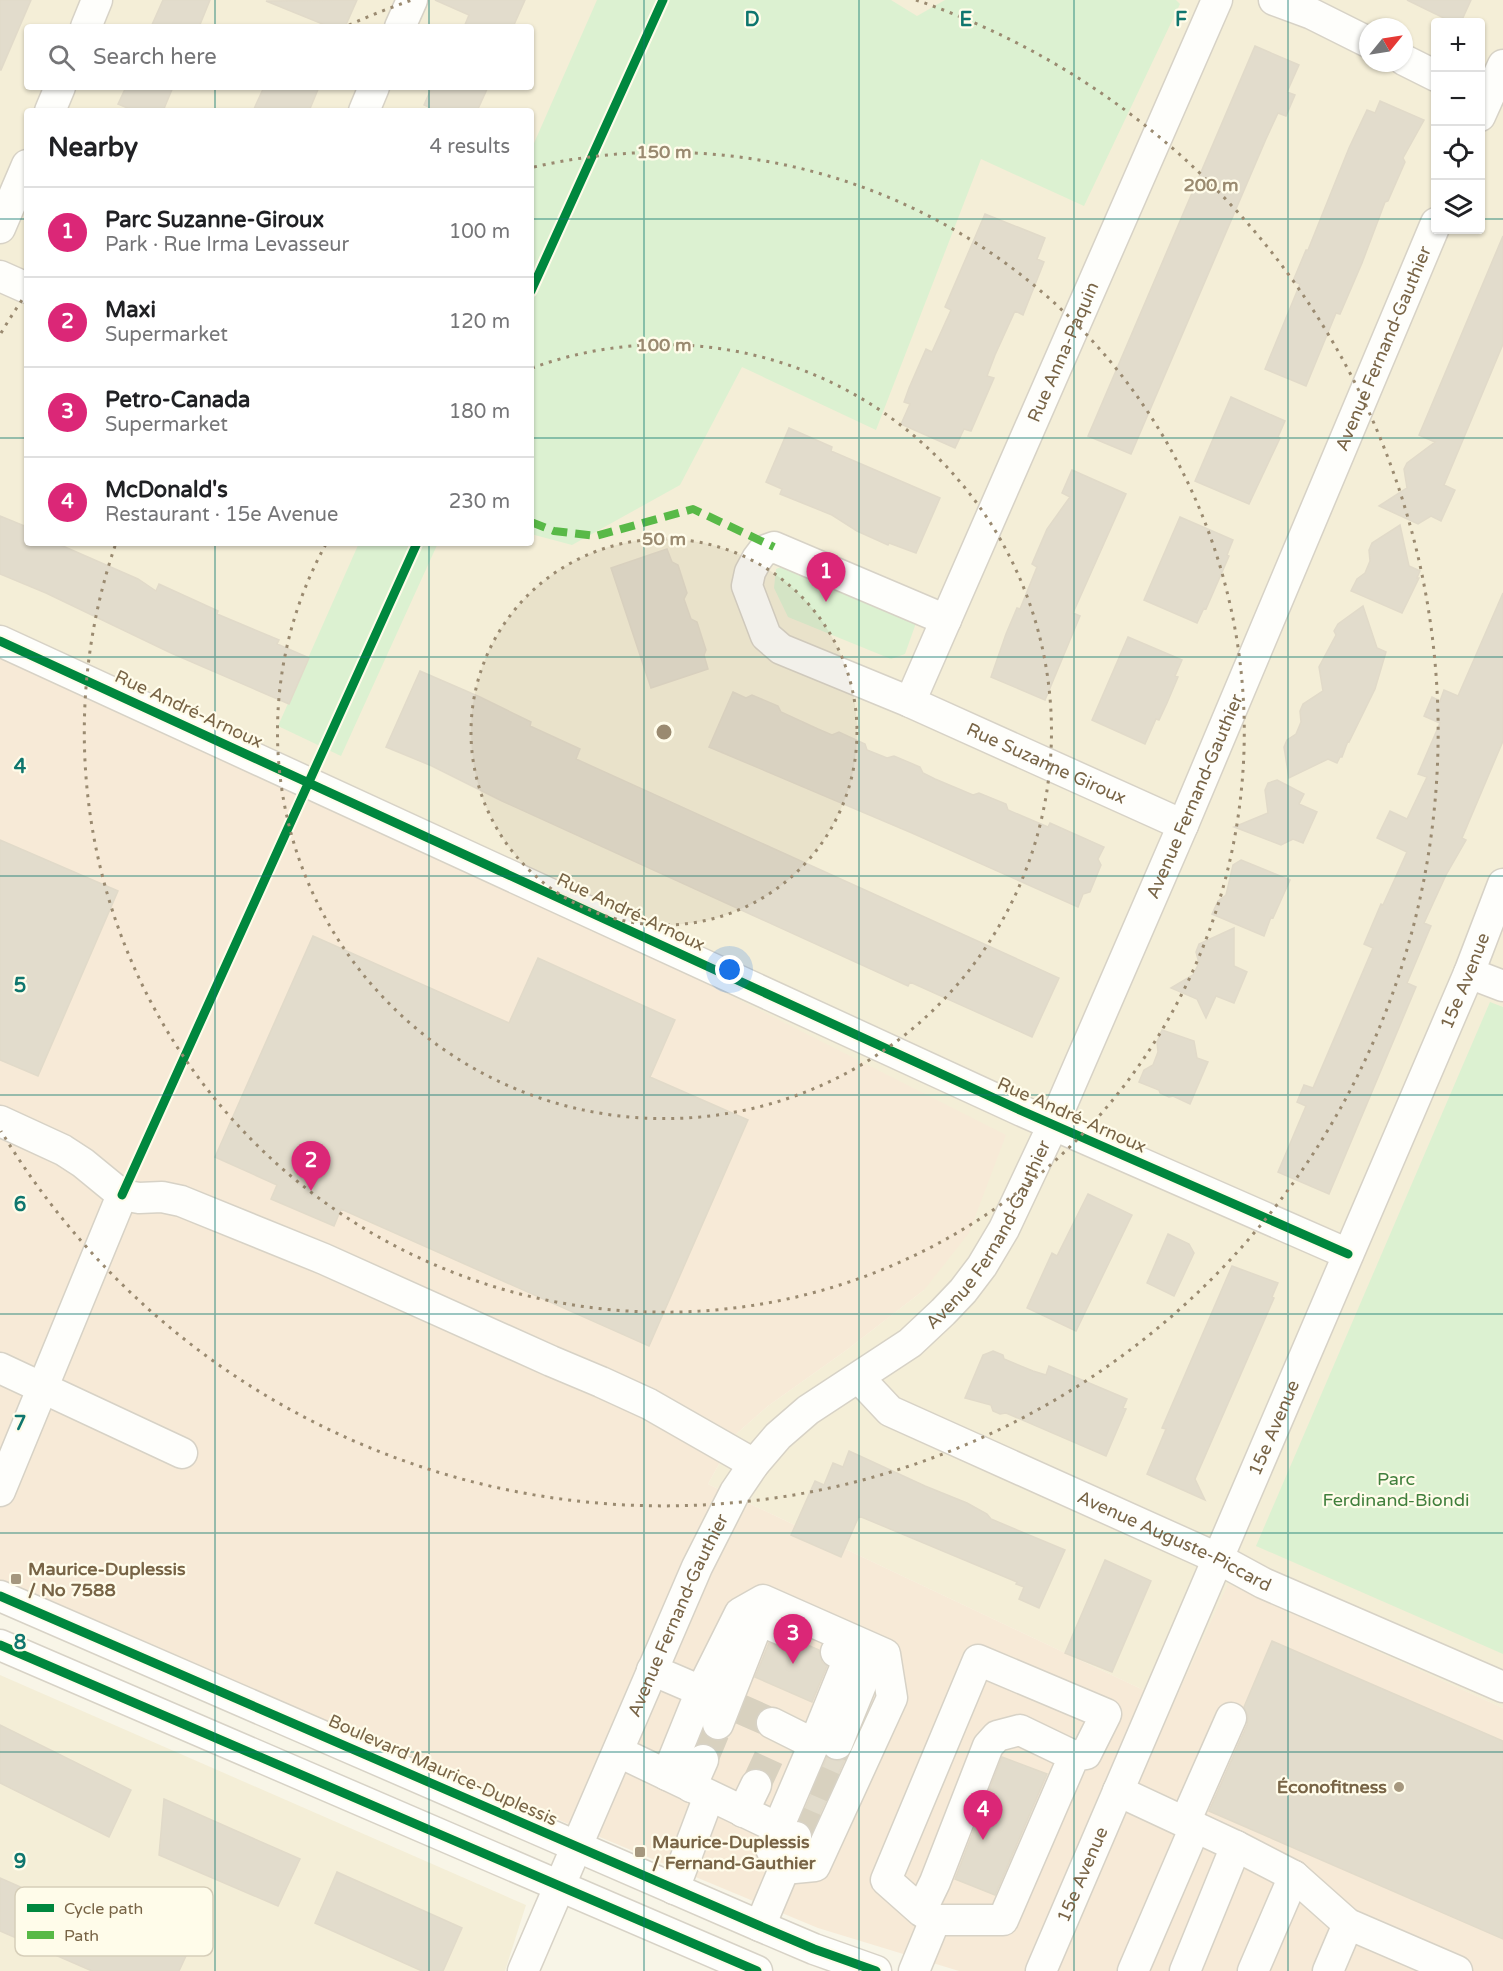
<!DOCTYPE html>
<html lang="en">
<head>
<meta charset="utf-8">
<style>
	body { margin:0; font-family:"Varela Round",sans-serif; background:#f6f6f6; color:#202124 }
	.controls { position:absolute; right:18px; top:18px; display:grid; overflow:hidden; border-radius:6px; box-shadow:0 2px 4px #0004 }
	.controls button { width:54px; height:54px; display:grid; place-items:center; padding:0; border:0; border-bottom:2px solid #e0e0e0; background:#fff; color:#202124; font:30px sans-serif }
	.compass { position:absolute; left:1359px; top:18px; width:54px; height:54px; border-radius:50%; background:#fff; box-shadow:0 2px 4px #0004; rotate:60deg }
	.you { position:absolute; left:730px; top:970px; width:21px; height:21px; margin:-15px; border:4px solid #fff; border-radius:50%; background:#1a73e8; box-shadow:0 0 0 9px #1a73e833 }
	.badge { display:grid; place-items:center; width:39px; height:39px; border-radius:50%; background:#db2777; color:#fff; font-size:20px; font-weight:700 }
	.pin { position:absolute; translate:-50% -50px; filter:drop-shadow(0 2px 3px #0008) }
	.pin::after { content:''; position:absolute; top:32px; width:21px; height:18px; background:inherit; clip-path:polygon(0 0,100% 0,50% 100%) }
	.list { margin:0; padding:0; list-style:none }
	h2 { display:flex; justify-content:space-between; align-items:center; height:78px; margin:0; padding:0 24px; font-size:26px }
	h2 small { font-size:20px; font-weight:400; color:#757577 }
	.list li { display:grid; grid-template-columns:39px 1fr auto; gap:18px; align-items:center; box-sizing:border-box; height:90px; padding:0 24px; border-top:2px solid #e0e0e0 }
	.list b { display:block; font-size:22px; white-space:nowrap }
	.list p { margin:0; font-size:20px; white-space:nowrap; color:#757577 }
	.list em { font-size:20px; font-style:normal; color:#757577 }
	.icon { flex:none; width:33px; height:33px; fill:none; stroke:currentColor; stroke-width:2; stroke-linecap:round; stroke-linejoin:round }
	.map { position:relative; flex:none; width:1503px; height:1971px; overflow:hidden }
	.search { position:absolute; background:#fff; box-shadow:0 2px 4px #0004; left:24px; top:24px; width:510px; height:66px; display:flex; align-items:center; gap:15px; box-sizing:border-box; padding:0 21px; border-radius:6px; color:#757577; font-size:22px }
	.panel { position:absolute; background:#fff; box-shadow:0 2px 4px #0004; left:24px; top:108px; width:510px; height:438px; border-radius:6px }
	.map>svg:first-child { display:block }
	.residential { fill:#f4eed7; fill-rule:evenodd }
	.commercial { fill:#f7ead7 }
	.green { fill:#dcf1d1 }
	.building { fill:#e2dccc; stroke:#e1dac9; stroke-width:1.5 }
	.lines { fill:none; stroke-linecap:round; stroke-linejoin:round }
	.minor-tunnel { stroke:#d8d1bf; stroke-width:30; stroke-dasharray:30 15; stroke-linecap:butt }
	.minor-casing { stroke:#d7d2c6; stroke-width:33 }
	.minor { stroke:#fefefb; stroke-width:30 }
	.quiet { stroke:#58b947; stroke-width:8; stroke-dasharray:15 8; stroke-linecap:butt }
	.cycleway-casing { stroke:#fffcea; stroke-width:13 }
	.cycleway { stroke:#00873e; stroke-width:9 }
	.grid { fill:none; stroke:#0f766e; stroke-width:1.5; stroke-opacity:0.55 }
	.ring { fill:none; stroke:#9a8a70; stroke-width:3; stroke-dasharray:3 6 }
	.poi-dot { fill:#a5977e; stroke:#fffcea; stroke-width:2 }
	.labels { text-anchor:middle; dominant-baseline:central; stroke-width:4.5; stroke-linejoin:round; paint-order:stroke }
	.street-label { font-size:18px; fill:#786446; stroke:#fffcea }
	.park-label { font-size:18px; fill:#407f3c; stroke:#fffcea }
	.poi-label { font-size:18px; font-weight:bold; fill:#786446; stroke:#fffcea; text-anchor:start }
	.key { fill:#fffcea; stroke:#d6ceb9; stroke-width:1.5 }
	.key-label { font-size:16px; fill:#786446 }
	.grid-label { font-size:20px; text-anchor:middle; font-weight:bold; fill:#0f766e; stroke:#fffcea; stroke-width:4.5; stroke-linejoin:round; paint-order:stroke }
	.centre { fill:#9a8a70; stroke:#fffcea; stroke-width:3 }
	.ring-label { font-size:18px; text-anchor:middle; font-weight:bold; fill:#9a8a70; stroke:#fffcea; stroke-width:4.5; stroke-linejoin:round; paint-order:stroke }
</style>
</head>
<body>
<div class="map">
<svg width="1503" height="1971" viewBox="0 0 1503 1971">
	<rect width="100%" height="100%" fill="#f8f5e7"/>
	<path class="residential" d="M0 0H1503V1708L1228 1585 1173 1704 708 1484 735 1435 768 1406 848 1349 924 1290 0 641ZM1436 22H1480V230H1436ZM27 27H531V87H27ZM1368 27H1404V63H1368ZM27 111H531V543H27Z
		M0 1675 526 1905 505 1971H0Z"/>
	<path class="commercial" d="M0 641 309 782 1006 1135 969 1233 924 1290 848 1349 768 1406 735 1435 708 1484 1173 1704 1228 1584 1503 1708V1971H959L818 1928 0 1587Z"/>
	<path class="green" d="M597 0H891L917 16 945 0H1176L1180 4 1084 206 981 159 876 430 742 367 680 485 572 545 531 534V150Z
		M359 543H438L341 756 278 726Z
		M788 564 916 623 905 654 891 659 788 617 774 588 776 569Z
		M1490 1002 1503 1007V1654L1256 1546Z"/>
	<path class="building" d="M0 0H31L1 70H0Z
		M163 0H210L199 27H151Z
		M357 0 345 27H330L266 1Z
		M435 0H525L513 27H464L469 15Z
		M1407 0H1471L1461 22H1452Z
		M1255 46 1299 65 1287 92 1295 95 1286 116 1278 113 1266 139 1131 454 1088 436Z
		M126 87H173L163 111H135L118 104Z
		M264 87H319L309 111H253Z
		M432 87H488L477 111H437L424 105Z
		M1380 101 1424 120 1403 158 1405 162 1388 201 1385 202 1362 263 1340 314 1336 313 1306 386 1265 369 1300 284 1293 281 1306 250H1308L1349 148 1367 110 1375 113Z
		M985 214 1045 238 1037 259 1044 262 1023 315 1015 311 995 355 987 376 994 378 971 431 964 429 955 448 901 424 910 404 904 402 909 388 926 349 932 352 951 310 945 307Z
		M1503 236V344L1444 485 1455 490 1441 521 1431 516 1418 524 1379 506 1407 488 1404 469 1407 463 1435 442 1419 435Z
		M1231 397 1285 421 1278 437 1280 438 1249 504 1195 481Z
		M789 428 832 447 831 451 940 498 916 553 889 543 888 545 857 531 832 515 780 494 782 489 766 482Z
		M1072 470 1126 494 1073 613 1080 616 1045 700 991 677 1006 634 1017 608 1020 609 1037 567 1032 564 1047 529 1070 497 1062 493Z
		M0 516 27 527V543H56L138 579 156 591 159 584 218 611 217 614 279 640 277 644 309 658 289 704 171 653 46 593 0 574Z
		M1180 517 1233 540 1227 555 1229 556 1206 609 1204 608 1197 623 1144 600Z
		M1400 525 1409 566 1420 571 1417 578H1419L1402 613 1351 591 1357 579 1365 573 1370 561 1369 550 1372 543Z
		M667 549 672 562 678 565 687 593 684 599 691 619 697 622 706 650 704 655 708 669 651 688 611 568Z
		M1503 593V741L1462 838 1466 840 1446 875 1424 923 1431 926 1407 983 1416 987 1329 1194 1278 1172 1306 1106 1297 1102 1304 1085 1313 1088 1373 948 1364 944 1381 904 1383 905 1407 852 1377 838 1390 811 1407 819 1427 777 1418 774 1440 723 1424 716 1432 697 1440 701 1444 690 1458 696Z
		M1363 606 1377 648 1386 652 1375 689 1349 742 1348 741 1342 757H1340L1337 763 1328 759 1289 778 1284 747 1287 740 1296 734 1301 722 1300 711 1303 704 1323 691 1319 667 1336 635 1334 631 1338 624Z
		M1128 637 1182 660 1175 676 1178 677 1167 703 1159 720 1156 719 1145 744 1092 720Z
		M420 671 480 697 531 722 530 726 580 749 576 759 1059 978 1032 1037 910 982 908 986 502 801 432 766 386 747Z
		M733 692 746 698 752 695 778 706 781 712 818 729 832 735 839 732 865 744 867 750 887 758 894 756 920 767 923 773 935 779 973 795 979 793 1006 804 1008 810 1048 827 1050 823 1104 847 1098 859 1101 865 1090 892 1083 894 1078 907 912 833 709 747Z
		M1277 780 1304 794 1299 804 1317 812 1303 843 1293 839 1281 845 1234 827 1268 813 1265 790 1268 783Z
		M0 840 118 891 38 1076 0 1060Z
		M1241 860 1290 880 1273 918 1271 917 1264 936 1212 914 1218 901 1226 895 1233 865Z
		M1234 928V966L1247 972 1234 1003 1216 996 1206 1018 1197 999 1171 988 1193 975 1199 963 1196 952 1199 944Z
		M313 936 509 1023 538 958 675 1020 650 1077 748 1120 649 1346 341 1209 334 1226 271 1199 277 1185 215 1157Z
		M1162 1030 1194 1041 1197 1058 1208 1062 1190 1104 1173 1096 1169 1097 1160 1093 1159 1090 1139 1082 1144 1070 1153 1065 1158 1052 1157 1042Z
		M1088 1194 1132 1215 1076 1331 1027 1308 1052 1253 1057 1256Z
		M1168 1234 1189 1244 1194 1253 1174 1296 1147 1283Z
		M1232 1266 1278 1283 1272 1297 1274 1298 1195 1479 1205 1500 1147 1474 1166 1429 1162 1428Z
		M993 1351 1003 1355 1004 1359 1033 1371 1046 1375 1049 1366 1127 1399 1123 1408 1126 1409 1106 1456 1006 1413 1000 1414 993 1411 991 1405 965 1398 983 1355Z
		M849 1451 925 1486 967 1503 987 1514 991 1519 1065 1550 1039 1608 1019 1599 1024 1587 1016 1584 1017 1582 859 1516 841 1557 791 1535 815 1481 824 1485 833 1463 843 1467Z
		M1105 1560 1151 1581 1112 1672 1065 1653Z
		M1272 1641 1503 1741V1939L1209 1811 1247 1725 1248 1716 1244 1707Z
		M769 1643 790 1650 799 1647 803 1643 819 1650 822 1662 827 1666 812 1702 755 1677Z
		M0 1725 131 1790 109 1837 0 1783Z
		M827 1757 839 1761 845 1759 812 1831 809 1826 800 1821Z
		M1002 1757 1047 1774 995 1895 955 1879Z
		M164 1799 300 1859 278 1906 159 1855Z
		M337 1872 462 1928 443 1971H422L315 1923Z
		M0 1878 25 1889V1891L39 1897 38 1899 132 1936 133 1933 186 1956 179 1971H92L0 1931Z"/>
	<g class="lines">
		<path class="minor-tunnel" d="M738 1708 772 1723
			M703 1760 718 1724
			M756 1785 774 1746
			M796 1837 837 1744"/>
		<g class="minor-casing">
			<g id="minor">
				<path d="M1274 0 1312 14 1368 42"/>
				<path d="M86 27 97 0"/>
				<path d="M400 27 412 0"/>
				<path d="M1404 60 1436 76"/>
				<path d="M50 111 60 87"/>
				<path d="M364 111 374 87"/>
				<path d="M1480 116 1503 65"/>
				<path d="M0 228 27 165"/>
				<path d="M0 276 27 288"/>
				<path id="s1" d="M946 620 774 547 763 551 757 559 750 572 747 586 766 636 781 649 910 702 1183 825"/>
				<path d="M0 641 1022 1111 1348 1254"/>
				<path id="s2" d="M910 702 1217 0"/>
				<path d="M1469 973 1503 986"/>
				<path d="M0 1121 63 1150 83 1163 122 1195 139 1198 162 1197 181 1201 324 1259 551 1361 601 1382 649 1404 754 1464"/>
				<path d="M0 1368 182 1453"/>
				<path id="s3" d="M859 1378 890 1411 1217 1558 1263 1583 1503 1687"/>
				<path d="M0 1491 122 1195"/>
				<path d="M0 1596 760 1926 814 1949 876 1971"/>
				<path d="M0 1645 757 1971"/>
				<path d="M836 1652 869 1665 837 1744"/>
				<path d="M652 1670 701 1691 740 1613 763 1600 885 1654 892 1698 815 1866 784 1869 796 1837"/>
				<path d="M772 1723 814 1744 778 1828"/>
				<path d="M718 1724 759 1620 789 1633"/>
				<path d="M814 1744 849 1658"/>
				<path d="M619 1752 778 1828 771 1849 784 1869 760 1926"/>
				<path d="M667 1775 701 1691 719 1700"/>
				<path d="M691 1787 703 1760"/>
				<path d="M1118 1791 1236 1846 1294 1876 1348 1924 1457 1971"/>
				<path d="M743 1812 756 1785"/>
				<path d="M1185 1822 1231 1718"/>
				<path d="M674 1889 709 1796"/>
				<path d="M921 1911 935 1882 988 1746 997 1736 1020 1730 1074 1756 1086 1754 1106 1714 978 1660 886 1880 921 1911 935 1920H1003L1074 1756"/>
				<path id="s4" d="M523 1971 697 1567 735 1492 754 1464 778 1436 808 1410 910 1343 943 1312 963 1291 982 1266 1004 1229 1053 1125 1183 825 1436 223"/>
				<path d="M914 1971 935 1920"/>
				<path id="s5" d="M1041 1971 1469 973 1503 884"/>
				<path d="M1133 1971 1195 1827"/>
				<path d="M1185 1971 1236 1846"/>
				<path d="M1253 1971 1294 1876"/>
				<path d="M1328 1971 1348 1924"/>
			</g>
		</g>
		<use href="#minor" class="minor"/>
		<path class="quiet" d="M531 522 554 531 596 536 693 509 774 547"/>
		<g class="cycleway-casing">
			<path id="cycleway" d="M531 291 663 0
				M0 641 1022 1111 1348 1254
				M122 1195 417 543
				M0 1596 760 1926 814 1949 876 1971
				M0 1645 757 1971"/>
		</g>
		<use href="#cycleway" class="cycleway"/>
	</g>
	<path class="grid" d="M215 0V27M429 0V27M644 0V1971M859 0V1971M1074 0V1971M1288 0V1971M215 87V111M429 87V111M0 219H27M531 219H1436M1480 219H1503M0 438H27M531 438H1503M215 543V1971M429 543V1971M0 657H1503M0 876H1503M0 1095H1503M0 1314H1503M0 1533H1503M0 1752H1503"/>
	<circle cx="664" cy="732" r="193" fill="#9a8a70" fill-opacity=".12"/>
	<g class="ring">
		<circle cx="664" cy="732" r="193"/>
		<path d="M532 368A387 387 0 1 1 326 544"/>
		<path d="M534 167A580 580 0 1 1 116 543"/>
		<path d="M1 333A774 774 0 0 1 26 294M349 25A774 774 0 0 1 412 0M916 0A774 774 0 1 1 1 1131"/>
	</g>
	<g class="poi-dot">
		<rect x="10" y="1573" width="12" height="12" rx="3"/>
		<circle cx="1399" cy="1787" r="6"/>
		<rect x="634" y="1846" width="12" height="12" rx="3"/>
	</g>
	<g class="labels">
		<g class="street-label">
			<text stroke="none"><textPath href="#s4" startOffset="1864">Avenue Fernand-Gauthier</textPath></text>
			<text stroke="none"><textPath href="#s2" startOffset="382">Rue Anna-Paquin</textPath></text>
			<text transform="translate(189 709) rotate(25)">Rue André-Arnoux</text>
			<text stroke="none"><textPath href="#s1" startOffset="600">Rue Suzanne Giroux</textPath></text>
			<text stroke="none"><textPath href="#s4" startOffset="1378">Avenue Fernand-Gauthier</textPath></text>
			<text transform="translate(631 912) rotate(25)">Rue André-Arnoux</text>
			<text stroke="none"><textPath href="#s5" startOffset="1077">15e Avenue</textPath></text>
			<text transform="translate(1072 1115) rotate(24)">Rue André-Arnoux</text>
			<text stroke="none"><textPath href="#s4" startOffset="892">Avenue Fernand-Gauthier</textPath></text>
			<text stroke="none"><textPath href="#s5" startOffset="591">15e Avenue</textPath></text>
			<text stroke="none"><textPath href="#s3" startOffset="358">Avenue Auguste-Piccard</textPath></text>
			<text stroke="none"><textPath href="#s4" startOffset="388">Avenue Fernand-Gauthier</textPath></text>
			<text transform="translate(443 1770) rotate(24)">Boulevard Maurice-Duplessis</text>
			<text stroke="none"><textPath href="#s5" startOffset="105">15e Avenue</textPath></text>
		</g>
		<g class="park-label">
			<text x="1396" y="1479">Parc<tspan x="1396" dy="21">Ferdinand-Biondi</tspan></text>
		</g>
		<g class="poi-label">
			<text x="28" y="1569">Maurice-Duplessis<tspan x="28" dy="21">/ No 7588</tspan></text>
			<text x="1387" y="1787" text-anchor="end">Éconofitness</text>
			<text x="652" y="1842">Maurice-Duplessis<tspan x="652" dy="21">/ Fernand-Gauthier</tspan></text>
		</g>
	</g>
	<rect x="15" y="1887" width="198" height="69" rx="9" class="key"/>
	<rect x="27" y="1904" width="27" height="8" fill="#00873e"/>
	<rect x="27" y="1931" width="27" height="8" fill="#58b947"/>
	<g class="key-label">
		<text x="64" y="1914">Cycle path</text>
		<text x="64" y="1941">Path</text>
	</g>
	<g class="grid-label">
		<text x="752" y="26">D</text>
		<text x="966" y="26">E</text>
		<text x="1181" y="26">F</text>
		<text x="20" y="773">4</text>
		<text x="20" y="992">5</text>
		<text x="20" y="1211">6</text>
		<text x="20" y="1430">7</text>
		<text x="20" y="1649">8</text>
		<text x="20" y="1868">9</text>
	</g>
	<circle cx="664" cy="732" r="9" class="centre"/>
	<g class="ring-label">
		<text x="664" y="158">150 m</text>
		<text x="1211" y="191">200 m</text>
		<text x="664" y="351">100 m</text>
		<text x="664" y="545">50 m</text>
	</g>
</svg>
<div class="controls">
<button>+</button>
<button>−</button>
<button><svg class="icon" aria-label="locate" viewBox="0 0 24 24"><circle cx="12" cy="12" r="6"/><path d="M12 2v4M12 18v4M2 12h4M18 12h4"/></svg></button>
<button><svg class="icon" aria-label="layers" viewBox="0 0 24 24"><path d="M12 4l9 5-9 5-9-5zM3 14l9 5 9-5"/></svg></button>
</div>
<svg class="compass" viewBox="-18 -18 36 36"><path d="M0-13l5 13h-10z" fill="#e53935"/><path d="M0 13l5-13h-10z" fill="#757577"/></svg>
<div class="you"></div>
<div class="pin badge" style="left:826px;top:602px">1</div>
<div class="pin badge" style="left:311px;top:1191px">2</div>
<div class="pin badge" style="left:793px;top:1664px">3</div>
<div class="pin badge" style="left:983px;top:1840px">4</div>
<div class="search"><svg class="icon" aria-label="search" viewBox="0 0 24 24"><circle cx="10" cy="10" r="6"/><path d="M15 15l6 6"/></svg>Search here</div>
<section class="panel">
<h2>Nearby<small>4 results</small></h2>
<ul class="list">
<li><span class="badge">1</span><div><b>Parc Suzanne-Giroux</b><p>Park · Rue Irma Levasseur</p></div><em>100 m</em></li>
<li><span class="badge">2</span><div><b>Maxi</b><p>Supermarket</p></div><em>120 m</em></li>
<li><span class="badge">3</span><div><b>Petro-Canada</b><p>Supermarket</p></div><em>180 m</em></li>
<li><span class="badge">4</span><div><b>McDonald's</b><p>Restaurant · 15e Avenue</p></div><em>230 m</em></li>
</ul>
</section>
</div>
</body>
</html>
